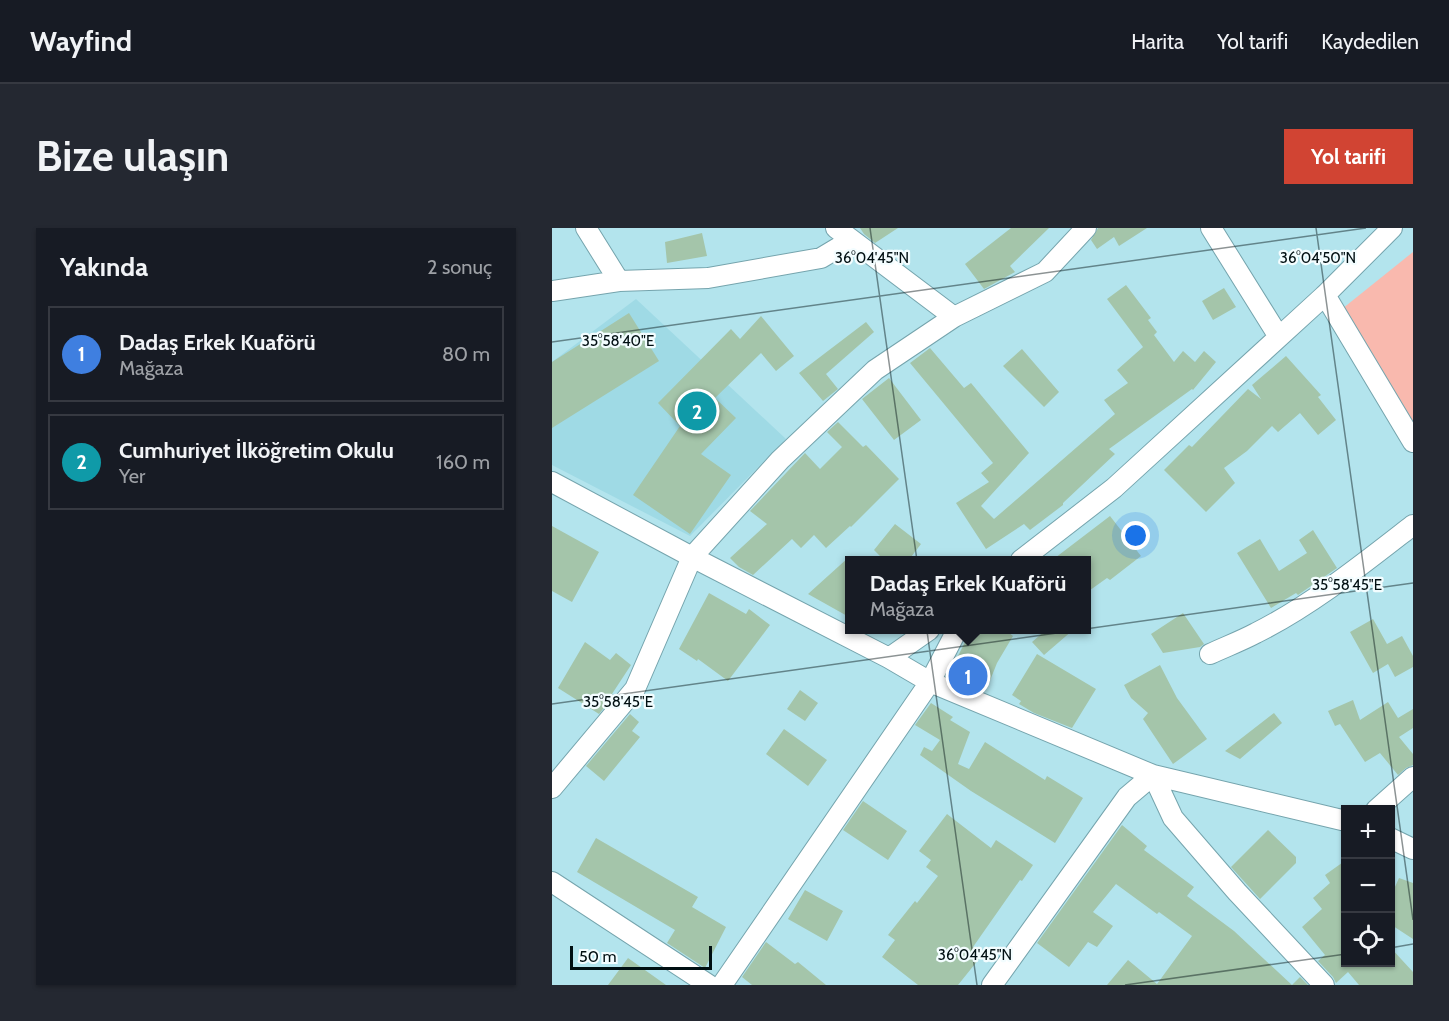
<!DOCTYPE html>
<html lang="tr">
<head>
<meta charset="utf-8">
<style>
	body { margin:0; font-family:Cabin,sans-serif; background:#242831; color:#f1f3f6 }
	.controls { position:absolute; right:18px; bottom:18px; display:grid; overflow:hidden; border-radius:0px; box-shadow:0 2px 4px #0004 }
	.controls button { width:54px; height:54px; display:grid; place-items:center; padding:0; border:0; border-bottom:2px solid #363941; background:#171b24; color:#f1f3f6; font:30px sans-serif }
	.scale { position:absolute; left:18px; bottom:15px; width:142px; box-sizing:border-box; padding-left:6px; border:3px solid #000f12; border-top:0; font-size:16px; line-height:21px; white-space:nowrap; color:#000f12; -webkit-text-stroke:4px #f3fdff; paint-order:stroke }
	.you { position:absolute; left:584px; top:308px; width:21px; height:21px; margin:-15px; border:4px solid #fff; border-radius:50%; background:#1a73e8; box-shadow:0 0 0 9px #1a73e833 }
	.badge { display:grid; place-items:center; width:39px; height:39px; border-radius:50%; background:#d14433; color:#fff; font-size:20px; font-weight:700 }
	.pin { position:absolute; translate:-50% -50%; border:3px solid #fff; box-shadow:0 2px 6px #0006 }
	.popup { position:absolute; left:293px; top:328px; width:246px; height:78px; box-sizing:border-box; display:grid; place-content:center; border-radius:0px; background:#171b24; filter:drop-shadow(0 2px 4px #0005); font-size:20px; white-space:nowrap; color:#9ea1a6 }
	.popup b { font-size:22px; color:#f1f3f6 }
	.popup::after { content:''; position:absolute; left:50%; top:100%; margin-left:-12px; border:12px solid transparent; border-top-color:#171b24 }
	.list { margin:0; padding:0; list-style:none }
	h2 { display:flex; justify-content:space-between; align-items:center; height:78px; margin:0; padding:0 24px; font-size:26px }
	h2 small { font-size:20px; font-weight:400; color:#9ea1a6 }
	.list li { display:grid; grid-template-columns:39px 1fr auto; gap:18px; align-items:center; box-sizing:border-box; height:96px; margin:0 12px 12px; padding:0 12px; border:2px solid #363941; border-radius:0px }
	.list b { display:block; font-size:22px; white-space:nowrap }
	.list p { margin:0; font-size:20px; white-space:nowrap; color:#9ea1a6 }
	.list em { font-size:20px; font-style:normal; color:#9ea1a6 }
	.icon { flex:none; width:33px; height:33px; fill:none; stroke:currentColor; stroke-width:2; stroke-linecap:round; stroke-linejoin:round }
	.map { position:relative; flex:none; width:861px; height:757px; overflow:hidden; border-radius:0px }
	header { display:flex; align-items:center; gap:36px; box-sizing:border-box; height:84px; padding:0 30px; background:#171b24; border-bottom:2px solid #363941 }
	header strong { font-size:28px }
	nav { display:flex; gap:33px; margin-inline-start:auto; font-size:21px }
	.intro { display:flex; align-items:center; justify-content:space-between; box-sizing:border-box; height:144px; padding:0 36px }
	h1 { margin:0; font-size:42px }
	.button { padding:15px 27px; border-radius:0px; background:#d14433; color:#fff; font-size:21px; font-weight:700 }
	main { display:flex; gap:36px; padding:0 36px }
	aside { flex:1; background:#171b24; border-radius:0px; box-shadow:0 2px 4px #0004 }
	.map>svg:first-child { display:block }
	.built { fill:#9fdae5 }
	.green { fill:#f9b9ae }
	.building { fill:#a4c5aa }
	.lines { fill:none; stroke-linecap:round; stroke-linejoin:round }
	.street-casing { stroke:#75a4ad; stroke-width:22 }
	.street { stroke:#fff; stroke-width:20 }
	.ticks { fill:none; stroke:#000f12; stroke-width:1.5; stroke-opacity:0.45 }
	.ticks-label { font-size:15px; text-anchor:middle; fill:#000f12; stroke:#f3fdff; stroke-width:4.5; stroke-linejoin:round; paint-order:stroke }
</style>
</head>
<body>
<header>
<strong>Wayfind</strong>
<nav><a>Harita</a><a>Yol tarifi</a><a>Kaydedilen</a></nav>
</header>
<div class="intro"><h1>Bize ulaşın</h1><a class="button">Yol tarifi</a></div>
<main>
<aside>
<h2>Yakında<small>2 sonuç</small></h2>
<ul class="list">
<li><span class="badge" style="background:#3f7fe0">1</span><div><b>Dadaş Erkek Kuaförü</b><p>Mağaza</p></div><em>80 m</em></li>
<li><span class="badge" style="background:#0f9aa8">2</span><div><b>Cumhuriyet İlköğretim Okulu</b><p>Yer</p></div><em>160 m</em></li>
</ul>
</aside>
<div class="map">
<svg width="861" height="757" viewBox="0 0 861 757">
	<rect width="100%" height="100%" fill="#b3e4ed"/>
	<path class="built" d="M84 71 234 211 138 308 0 237V134Z"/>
	<path class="green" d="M861 24V216L790 81Z"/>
	<path class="building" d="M308 0H346L323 15 312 6Z
		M459 0H497L458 38 463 44 432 61 413 36Z
		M546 0H595L567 18 562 9 545 21 539 12Z
		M150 5 155 28 115 35 113 14Z
		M574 57 599 90 596 92 605 104 602 107 622 134 631 123 643 134 652 123 664 134 641 162 640 161 557 221 563 226 511 275V277L478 302 472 296 434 321 404 275 437 254 429 245 441 235 358 135 378 120 412 160 419 155 477 225 429 278 442 291 563 186 552 172 576 155 565 142 591 119 555 71Z
		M672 60 684 79 661 92 650 73Z
		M77 85 107 133 0 200V134Z
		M209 88 242 128 224 143 209 125 163 170 184 190 149 226 179 247 138 306 81 267 128 198 106 175 179 101 188 111Z
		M314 94 322 104 274 146 286 161 271 173 247 145Z
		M470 121 507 164 492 179 451 138Z
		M734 128 769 167 766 169 784 192 766 207 748 185 726 204 720 198 695 223 672 240 683 255 654 284 612 242 637 217 640 219 696 161 709 171 700 157Z
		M337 150 369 192 342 212 310 171Z
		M286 194 311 219 314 217 347 251 299 299 298 298 274 320 262 307 249 320 240 311 201 347 187 339 178 330 215 296 198 283 253 225 268 241 290 219 275 204Z
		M558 288 589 328 558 352 555 350 534 365V333H499Z
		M343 296 369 316 356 333H333L322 322Z
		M0 298 47 324 20 374 0 363Z
		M761 302 785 340 746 367 744 365 719 380 685 325 708 311 727 343 755 325 747 312Z
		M297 329V389L256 366Z
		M157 365 194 386 197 381 218 397 176 453 146 431 145 433 127 421Z
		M631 385 652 416 648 419 611 425 599 406Z
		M821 391 835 416 850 408 861 428V439L843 449 836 436 821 445 798 404Z
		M419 402H453L461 408 445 435 435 460 398 444Z
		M494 402H521L492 427 480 414Z
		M33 414 58 432 64 425 79 437 58 469 60 470 47 486 6 460Z
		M485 426 544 461 520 500 482 485 467 476 469 473 460 467Z
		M608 437 625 470 655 511 621 536 591 491 596 485 579 470 572 457Z
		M248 462 266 475 253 493 235 481Z
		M801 472 808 492 836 474 846 490 861 481V500L847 509 861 526V537L854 540 846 547 828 525 813 534 788 496 783 498 776 483Z
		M379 475 401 489 398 492 418 504 406 536 417 541 433 514 493 552 495 548 531 570 503 615 419 563 368 527 372 519 380 523 388 512 363 497Z
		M722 485 730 495 688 531 673 523Z
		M78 486 87 494 80 503 88 509 52 553 34 538Z
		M232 501 275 532 256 558 214 526Z
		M311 573 355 603 336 632 291 602Z
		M395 586 439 620 444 612 481 637 470 653 468 652 421 719 431 726 406 757H366L330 729 343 712 336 707 363 673 365 675 386 648 374 639 379 632 367 623Z
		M570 597 595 618 592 622 642 659 635 668 682 703 740 757 748 749 756 757H555L576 732 605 756 640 708 607 684 605 686 564 656 541 684 561 698 545 719 536 714 517 739 485 715Z
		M716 602 744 629V635L708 671 679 639Z
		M44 610 146 669 140 679 174 699 153 740 115 715 123 702 25 644Z
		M794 632V735H838V719L861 744V757H807L796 744 784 755 781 749 766 733 773 727 750 699 770 681 761 670 778 655 773 647Z
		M847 650 861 655V711L838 696V670Z
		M253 662 291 683 275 713 236 691Z
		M214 714 243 736 246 734 274 757H200L190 749Z
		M76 730 114 757H56Z"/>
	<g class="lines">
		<g class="street-casing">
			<path id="street" d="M34 0 67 53 156 50 269 30 299 12
				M284 0 402 89
				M659 0 727 109
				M0 63 67 53
				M773 67 861 214
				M0 254 140 329 337 430 378 454 601 547 794 593
				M469 332 562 260 773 67 840 0
				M658 426C673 419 689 413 704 405 760 377 812 335 861 297
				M337 430 377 402
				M0 560 83 461 140 329 228 232 323 142 402 89 493 44 534 0
				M824 582 861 549
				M838 610 861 621
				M0 654 157 757
				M170 757 378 454 405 402
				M440 757 575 569 601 547 621 590 685 664 772 757"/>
		</g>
		<use href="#street" class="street"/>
	</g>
	<path class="ticks" d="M318 0 425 757M764 0 861 692M0 114 814 0M0 476 861 355M838 720 861 716M573 757 794 726"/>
	<g class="ticks-label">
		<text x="320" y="35">36°04'45"N</text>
		<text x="766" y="35">36°04'50"N</text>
		<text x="66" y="118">35°58'40"E</text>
		<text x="795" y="362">35°58'45"E</text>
		<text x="66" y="479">35°58'45"E</text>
		<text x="423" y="732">36°04'45"N</text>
	</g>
</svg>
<div class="controls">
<button>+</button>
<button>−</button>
<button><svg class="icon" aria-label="locate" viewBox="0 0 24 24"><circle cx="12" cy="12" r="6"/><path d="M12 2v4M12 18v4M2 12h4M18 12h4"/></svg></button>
</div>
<div class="scale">50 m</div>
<div class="you"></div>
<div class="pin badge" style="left:416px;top:448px;background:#3f7fe0">1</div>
<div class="popup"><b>Dadaş Erkek Kuaförü</b>Mağaza</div>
<div class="pin badge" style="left:145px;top:183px;background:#0f9aa8">2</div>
</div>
</main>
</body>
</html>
